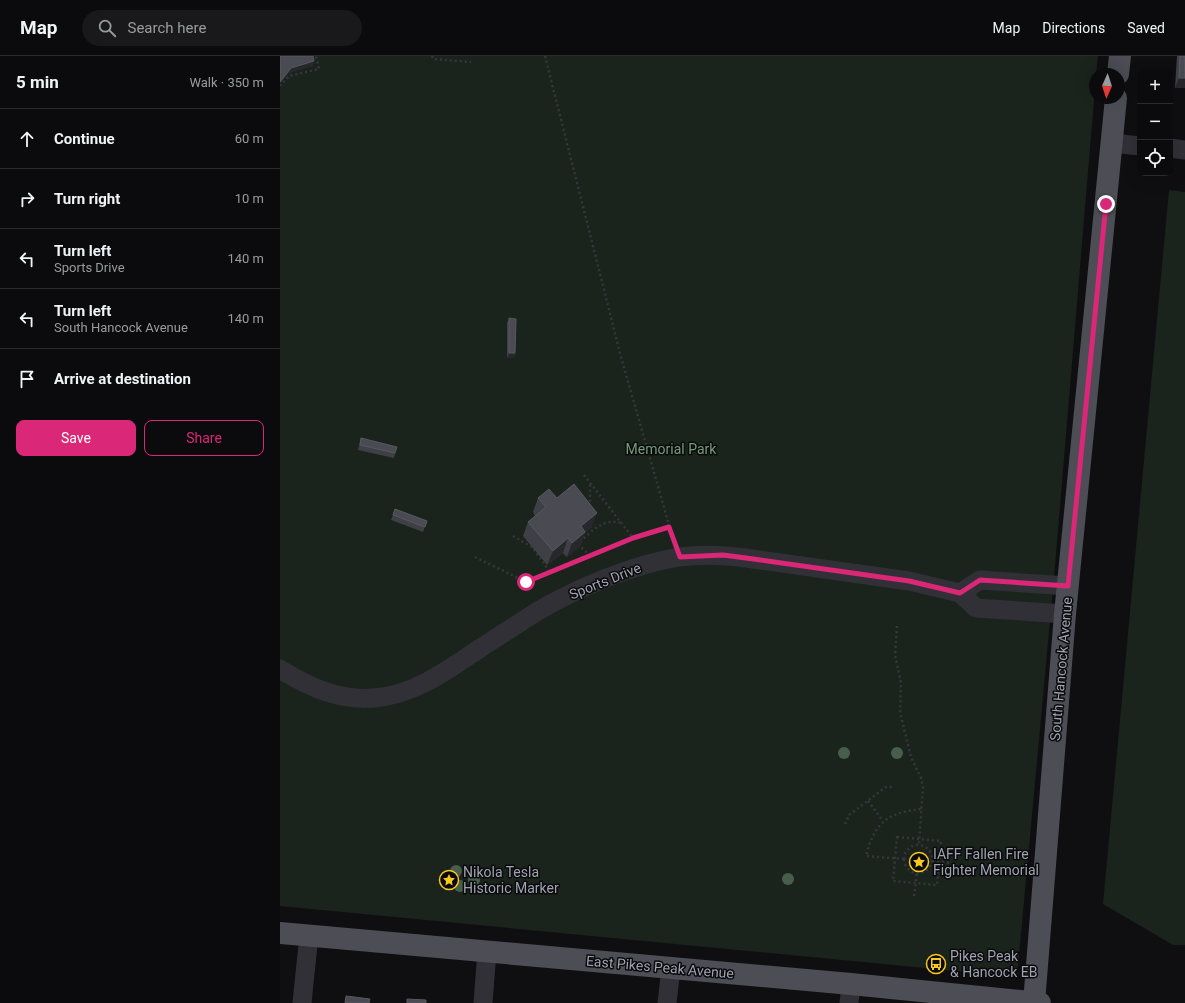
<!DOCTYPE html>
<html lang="en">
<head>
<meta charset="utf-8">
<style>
	body { margin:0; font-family:Roboto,sans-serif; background:#19191b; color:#f1f3f6 }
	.controls { position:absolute; right:12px; top:12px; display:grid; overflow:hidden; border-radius:8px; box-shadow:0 4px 16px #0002 }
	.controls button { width:36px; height:36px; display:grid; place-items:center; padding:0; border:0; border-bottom:1px solid #2b2b2e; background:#0b0b0d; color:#f1f3f6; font:20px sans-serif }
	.compass { position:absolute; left:809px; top:12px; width:36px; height:36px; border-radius:50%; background:#0b0b0d; box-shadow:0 4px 16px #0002; rotate:183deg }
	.stop { position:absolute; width:12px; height:12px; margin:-9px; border:3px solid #db2777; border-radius:50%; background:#fff }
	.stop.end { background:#db2777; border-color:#fff; box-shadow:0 1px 4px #0008 }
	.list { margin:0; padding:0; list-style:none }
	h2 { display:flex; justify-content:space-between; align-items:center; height:52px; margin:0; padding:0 16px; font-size:17px }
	h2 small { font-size:13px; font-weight:400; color:#9a9b9d }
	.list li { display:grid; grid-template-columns:26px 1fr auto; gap:12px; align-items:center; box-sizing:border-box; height:60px; padding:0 16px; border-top:1px solid #2b2b2e }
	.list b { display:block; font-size:15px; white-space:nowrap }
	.list p { margin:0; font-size:13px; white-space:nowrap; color:#9a9b9d }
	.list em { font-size:13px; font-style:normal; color:#9a9b9d }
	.actions { display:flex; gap:8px; padding:12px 16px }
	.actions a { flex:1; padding:9px 0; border:1px solid #db2777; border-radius:8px; text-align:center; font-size:14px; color:#db2777 }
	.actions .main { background:#db2777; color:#fff }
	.icon { flex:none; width:22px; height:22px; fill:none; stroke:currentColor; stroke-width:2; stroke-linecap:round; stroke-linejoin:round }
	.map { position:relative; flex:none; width:905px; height:947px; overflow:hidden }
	header { display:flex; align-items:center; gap:24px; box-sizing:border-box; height:56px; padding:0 20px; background:#0b0b0d; border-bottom:1px solid #2b2b2e }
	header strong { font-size:19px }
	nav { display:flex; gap:22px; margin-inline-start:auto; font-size:14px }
	.search { width:280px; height:36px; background:#19191b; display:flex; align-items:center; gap:10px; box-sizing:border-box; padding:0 14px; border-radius:22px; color:#9a9b9d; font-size:15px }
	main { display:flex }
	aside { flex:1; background:#0b0b0d }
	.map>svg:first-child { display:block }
	.green { fill:#1b231d }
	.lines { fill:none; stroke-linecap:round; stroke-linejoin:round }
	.path { stroke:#36373d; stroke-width:2.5; stroke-dasharray:2 3; stroke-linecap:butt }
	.minor { stroke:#303036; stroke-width:19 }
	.major { stroke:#4c4d55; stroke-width:22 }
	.tree { fill:#475e4c }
	.wall { fill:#3f4046 }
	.shaded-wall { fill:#28282c }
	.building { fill:#4a4b52; stroke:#575961 }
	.route { stroke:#db2777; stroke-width:5 }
	.labels { text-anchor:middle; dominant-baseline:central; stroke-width:3; stroke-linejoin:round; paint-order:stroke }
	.park-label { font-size:14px; fill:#759e7c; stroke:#0a0a0b }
	.street-label { font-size:14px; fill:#9fa3b2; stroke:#0a0a0b }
	.poi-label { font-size:14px; fill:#9fa3b2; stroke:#0a0a0b; text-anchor:start }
</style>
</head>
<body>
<header>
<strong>Map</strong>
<div class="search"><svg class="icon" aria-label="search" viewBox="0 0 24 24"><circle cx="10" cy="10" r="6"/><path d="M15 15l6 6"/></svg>Search here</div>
<nav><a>Map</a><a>Directions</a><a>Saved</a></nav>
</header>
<main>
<aside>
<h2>5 min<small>Walk · 350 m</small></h2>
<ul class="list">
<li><svg class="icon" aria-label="ahead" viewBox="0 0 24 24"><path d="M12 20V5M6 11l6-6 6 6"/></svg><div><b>Continue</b></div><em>60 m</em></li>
<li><svg class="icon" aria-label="right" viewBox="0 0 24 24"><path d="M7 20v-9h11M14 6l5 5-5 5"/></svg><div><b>Turn right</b></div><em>10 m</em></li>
<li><svg class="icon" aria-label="left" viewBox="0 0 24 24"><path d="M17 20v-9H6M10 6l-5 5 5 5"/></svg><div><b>Turn left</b><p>Sports Drive</p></div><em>140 m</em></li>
<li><svg class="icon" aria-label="left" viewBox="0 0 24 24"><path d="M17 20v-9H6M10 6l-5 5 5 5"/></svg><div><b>Turn left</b><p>South Hancock Avenue</p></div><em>140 m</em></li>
<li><svg class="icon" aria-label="arrive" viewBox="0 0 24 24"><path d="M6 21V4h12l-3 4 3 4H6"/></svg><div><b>Arrive at destination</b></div></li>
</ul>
<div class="actions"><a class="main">Save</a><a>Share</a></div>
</aside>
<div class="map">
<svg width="905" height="947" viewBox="0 0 905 947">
	<rect width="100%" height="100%" fill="#0f0f11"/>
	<path class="green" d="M0 0H818L816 18H815V32L774 522 738 910C737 917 734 919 728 920L0 850Z
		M889 134 905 136V889H893L823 848Z"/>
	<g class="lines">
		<path class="path" d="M152 0 153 3 191 6
			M265 0 341 301 393 483
			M0 30 9 20 39 13 36 0
			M304 419 353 482
			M308 450 310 448V427
			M233 480 252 491 270 516
			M310 500 298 488C312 475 322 462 342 467
			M195 501 246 526 353 482 389 471
			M617 570 615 599 621 627 620 656 631 701 641 722 643 731 639 789
			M588 745 603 765
			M565 768 569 759 606 731H613
			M617 781 661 785 657 829 613 825Z
			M624 803a14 14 0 1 1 28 0a14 14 0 1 1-28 0Z
			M624 803 586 800C594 766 609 756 642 753
			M652 805 672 807
			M634 840 637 817"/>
		<path class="minor" d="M832 87 860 90
			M890 92 905 94
			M785 558 696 552 680 537 700 524 788 530
			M0 613C29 631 59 645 94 642 135 639 169 613 202 591 221 579 239 567 258 555 299 531 352 509 399 501 421 498 444 499 466 502L629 525 680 537
			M22 947 29 879
			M203 947 207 895
			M387 947 391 912
			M569 947 571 928"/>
		<path class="major" d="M838 18 840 0
			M0 877 571 928 760 947
			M754 947 785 558 836 42"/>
	</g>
	<g class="tree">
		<circle cx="564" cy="697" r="6"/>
		<circle cx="617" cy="697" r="6"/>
		<circle cx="176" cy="815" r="6"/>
		<circle cx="508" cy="823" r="6"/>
		<circle cx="194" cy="824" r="6"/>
		<circle cx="180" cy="830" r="6"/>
	</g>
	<path class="wall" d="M897 0H905V32H895Z
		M229 262 235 297 234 302H227V267Z
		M81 382 115 397 114 402 78 394Z
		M258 442H277L312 471 305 477 300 490 287 501 283 497 267 509 243 480 248 466 255 460 253 456Z
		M115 453 147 465 143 476 111 464Z"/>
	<path class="shaded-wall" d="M34 5 33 10 10 17 0 28V26L11 12Z
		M899 22H905V32H895Z
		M229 297H235L234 302H227Z
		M317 457 312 471 305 477 300 490 287 501 292 487 301 470Z
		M288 482 283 497 267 509 273 495Z"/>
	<path class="building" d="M0 0H33L34 5 11 12 0 26Z
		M900 0H905V22H899Z
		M229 262 236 263 235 297H229Z
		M81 382 117 391 115 397 80 389Z
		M294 428 317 457 301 470 305 476 292 487 288 482 273 495 248 466 266 451 258 442 269 433 277 442Z
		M115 453 147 465 145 471 113 459Z
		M66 940 90 943 89 947H65Z
		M127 943 146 944V947H127Z"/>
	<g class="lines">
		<path class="route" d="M246 526 353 482 389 471 400 501 443 499 466 502 629 525 680 537 700 524 788 530 826 148"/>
	</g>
	<defs>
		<g id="sight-ring" transform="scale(1)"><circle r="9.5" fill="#0a0a0b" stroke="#f9c81f" stroke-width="1.5"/><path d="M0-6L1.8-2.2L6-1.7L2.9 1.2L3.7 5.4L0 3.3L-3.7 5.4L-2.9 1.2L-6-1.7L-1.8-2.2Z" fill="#f9c81f"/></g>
		<g id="bus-ring" transform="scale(1)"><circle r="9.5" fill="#0a0a0b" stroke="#f9c81f" stroke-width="1.5"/><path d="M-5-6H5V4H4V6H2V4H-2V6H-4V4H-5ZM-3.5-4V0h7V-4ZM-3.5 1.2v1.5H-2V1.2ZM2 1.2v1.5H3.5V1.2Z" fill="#f9c81f"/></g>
	</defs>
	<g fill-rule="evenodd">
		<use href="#sight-ring" x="639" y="806"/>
		<use href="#sight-ring" x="169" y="824"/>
		<use href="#bus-ring" x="656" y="908"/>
	</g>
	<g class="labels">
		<g class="park-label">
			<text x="391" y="393">Memorial Park</text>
		</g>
		<g class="street-label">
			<text transform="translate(325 525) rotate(-22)">Sports Drive</text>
			<text transform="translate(781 613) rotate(-85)">South Hancock Avenue</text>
			<text transform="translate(380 911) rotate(5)">East Pikes Peak Avenue</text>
		</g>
		<g class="poi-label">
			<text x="653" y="798">IAFF Fallen Fire<tspan x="653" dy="16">Fighter Memorial</tspan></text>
			<text x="183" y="816">Nikola Tesla<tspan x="183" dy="16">Historic Marker</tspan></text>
			<text x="670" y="900">Pikes Peak<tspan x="670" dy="16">&amp; Hancock EB</tspan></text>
		</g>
	</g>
</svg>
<div class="controls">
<button>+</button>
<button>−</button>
<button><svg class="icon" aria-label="locate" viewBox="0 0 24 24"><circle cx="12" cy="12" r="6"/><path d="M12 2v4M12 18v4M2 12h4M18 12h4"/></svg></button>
</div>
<svg class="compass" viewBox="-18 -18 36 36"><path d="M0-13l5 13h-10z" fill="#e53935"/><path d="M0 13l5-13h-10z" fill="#9a9b9d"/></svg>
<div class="stop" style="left:246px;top:526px"></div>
<div class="stop end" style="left:826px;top:148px"></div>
</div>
</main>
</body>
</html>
